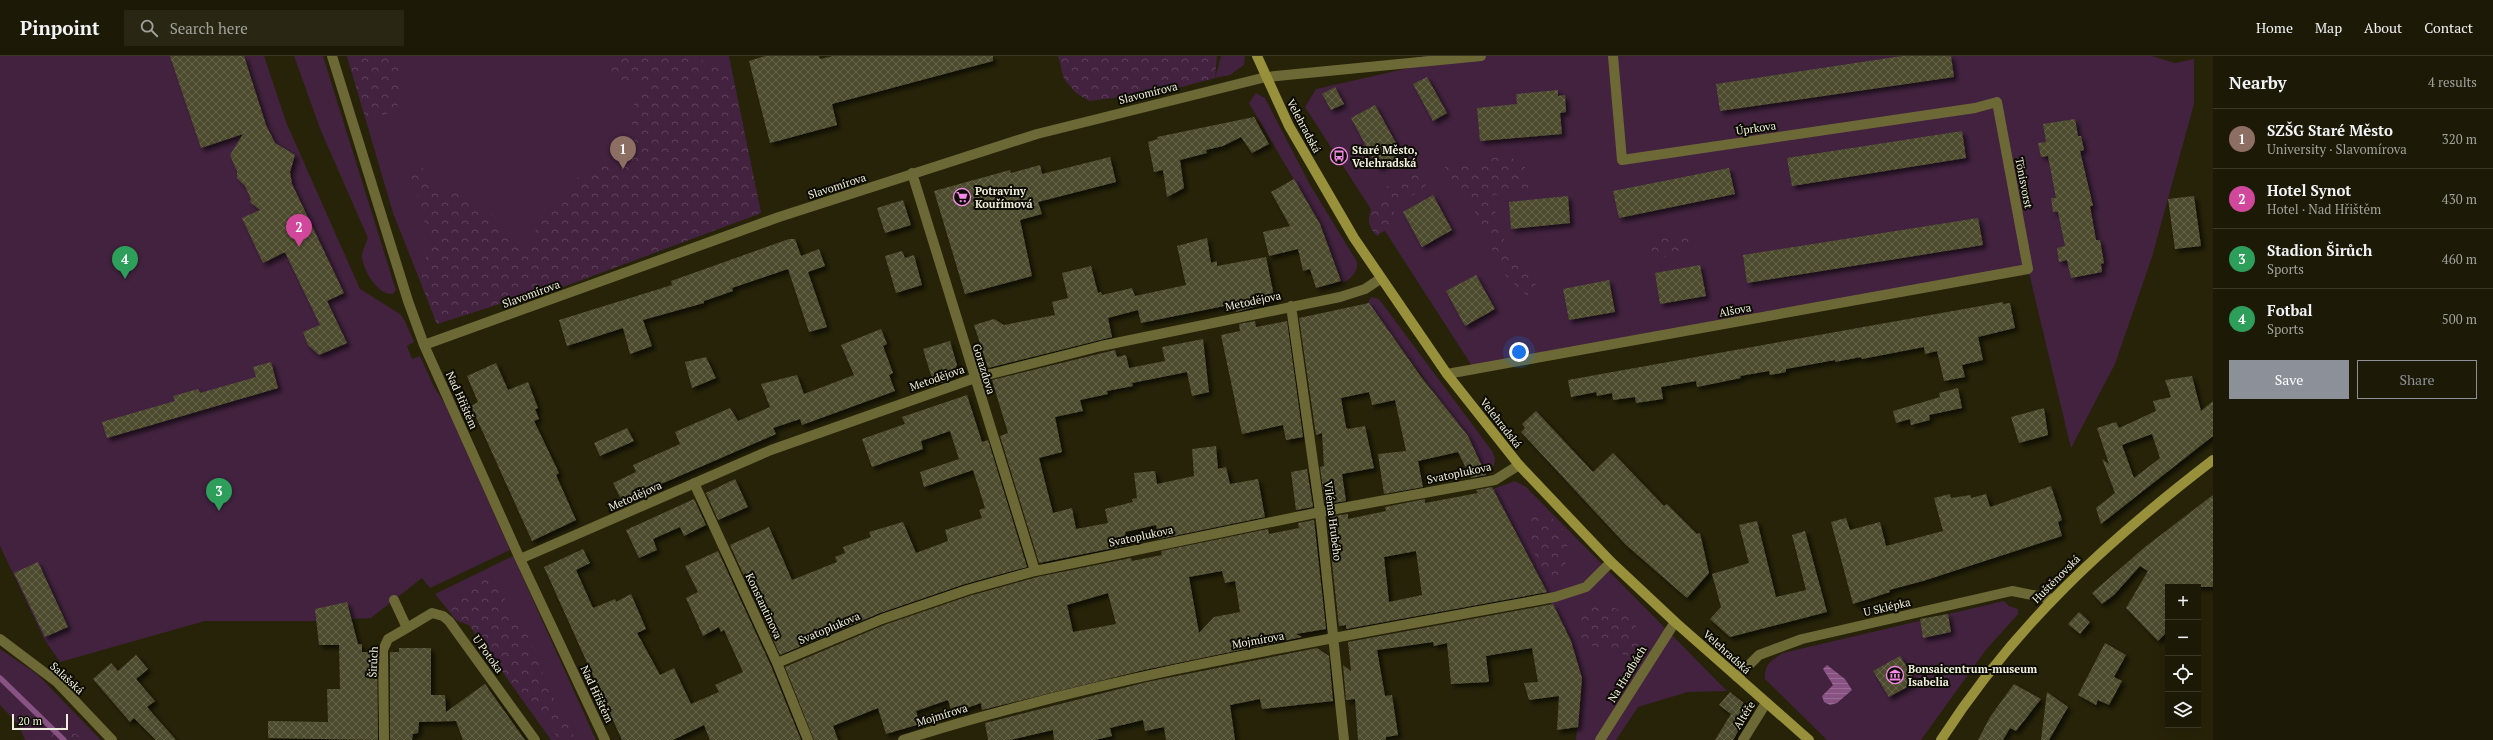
<!DOCTYPE html>
<html lang="en">
<head>
<meta charset="utf-8">
<style>
	body { margin:0; font-family:"PT Serif",serif; background:#292714; color:#f1f3f6 }
	.controls { position:absolute; right:12px; bottom:12px; display:grid; overflow:hidden; border-radius:0px; box-shadow:0 4px 16px #0002 }
	.controls button { width:36px; height:36px; display:grid; place-items:center; padding:0; border:0; border-bottom:1px solid #3a3828; background:#1c1a06; color:#f1f3f6; font:20px sans-serif }
	.scale { position:absolute; left:12px; bottom:10px; width:56px; box-sizing:border-box; padding-left:4px; border:2px solid #f0efdf; border-top:0; font-size:11px; line-height:14px; white-space:nowrap; color:#f0efdf; -webkit-text-stroke:3px #0d0c03; paint-order:stroke }
	.you { position:absolute; left:1519px; top:296px; width:14px; height:14px; margin:-10px; border:3px solid #fff; border-radius:50%; background:#1a73e8; box-shadow:0 0 0 6px #1a73e833 }
	.badge { display:grid; place-items:center; width:26px; height:26px; border-radius:50%; background:#8c9099; color:#fff; font-size:13px; font-weight:700 }
	.pin { position:absolute; translate:-50% -33px; filter:drop-shadow(0 1px 2px #0008) }
	.pin::after { content:''; position:absolute; top:21px; width:14px; height:12px; background:inherit; clip-path:polygon(0 0,100% 0,50% 100%) }
	.list { margin:0; padding:0; list-style:none }
	h2 { display:flex; justify-content:space-between; align-items:center; height:52px; margin:0; padding:0 16px; font-size:17px }
	h2 small { font-size:13px; font-weight:400; color:#a0a19b }
	.list li { display:grid; grid-template-columns:26px 1fr auto; gap:12px; align-items:center; box-sizing:border-box; height:60px; padding:0 16px; border-top:1px solid #3a3828 }
	.list b { display:block; font-size:15px; white-space:nowrap }
	.list p { margin:0; font-size:13px; white-space:nowrap; color:#a0a19b }
	.list em { font-size:13px; font-style:normal; color:#a0a19b }
	.actions { display:flex; gap:8px; padding:12px 16px }
	.actions a { flex:1; padding:9px 0; border:1px solid #8c9099; border-radius:0px; text-align:center; font-size:14px; color:#8c9099 }
	.actions .main { background:#8c9099; color:#fff }
	.icon { flex:none; width:22px; height:22px; fill:none; stroke:currentColor; stroke-width:2; stroke-linecap:round; stroke-linejoin:round }
	.map { position:relative; flex:none; width:2213px; height:684px; overflow:hidden }
	header { display:flex; align-items:center; gap:24px; box-sizing:border-box; height:56px; padding:0 20px; background:#1c1a06; border-bottom:1px solid #3a3828 }
	header strong { font-size:19px }
	nav { display:flex; gap:22px; margin-inline-start:auto; font-size:14px }
	.search { width:280px; height:36px; background:#292714; display:flex; align-items:center; gap:10px; box-sizing:border-box; padding:0 14px; border-radius:0px; color:#a0a19b; font-size:15px }
	main { display:flex }
	aside { flex:1; background:#1c1a06 }
	.map>svg:first-child { display:block }
	.green { fill:#42223f }
	.forest { fill:url(#forest-crowns) }
	.water { fill:url(#water-rules) }
	.lines { fill:none; stroke-linecap:round; stroke-linejoin:round }
	.stream { stroke:#885282; stroke-width:5.5 }
	.building { fill:url(#building-cross-hatch); fill-rule:evenodd; filter:url(#shadow) }
	.street { stroke:#6d6936; stroke-width:10 }
	.secondary { stroke:#99903b; stroke-width:10 }
	.labels { text-anchor:middle; dominant-baseline:central; stroke-width:4; stroke-linejoin:round; paint-order:stroke }
	.street-label { font-size:11px; fill:#f0efdf; stroke:#0d0c03 }
	.poi-label { font-size:11px; font-weight:bold; fill:#f0efdf; stroke:#0d0c03; text-anchor:start }
</style>
</head>
<body>
<header>
<strong>Pinpoint</strong>
<div class="search"><svg class="icon" aria-label="search" viewBox="0 0 24 24"><circle cx="10" cy="10" r="6"/><path d="M15 15l6 6"/></svg>Search here</div>
<nav><a>Home</a><a>Map</a><a>About</a><a>Contact</a></nav>
</header>
<main>
<div class="map">
<svg width="2213" height="684" viewBox="0 0 2213 684">
	<defs>
		<pattern id="forest-crowns" width="20" height="18" patternUnits="userSpaceOnUse"><rect width="20" height="18" fill="#42223f"/><path d="M2 6a3 3 0 1 1 6 0M12 15a3 3 0 1 1 6 0" fill="none" stroke="#5e425a"/></pattern>
		<pattern id="water-rules" width="6" height="5" patternUnits="userSpaceOnUse"><rect width="6" height="5" fill="#885282"/><path d="M0 2.5h6" fill="none" stroke="#996b93"/></pattern>
		<pattern id="building-cross-hatch" width="8" height="8" patternUnits="userSpaceOnUse"><rect width="8" height="8" fill="#4e4b2f"/><path d="M0 0l8 8M0 8l8-8" fill="none" stroke="#68654d"/></pattern>
		<filter id="shadow"><feDropShadow dx="3.5" dy="3.5" stdDeviation="2" flood-color="#0009"/></filter>
	</defs>
	<rect width="100%" height="100%" fill="#262308"/>
	<path class="green" d="M0 0H264L286 66 360 233 400 258 404 263 414 286 407 290 412 303 420 300 434 331 445 348 510 494 430 532 422 522 371 562 317 565H205L60 606 44 583 0 490Z
		M294 0H323L394 228 396 234 393 238C378 240 364 215 362 202 361 197 366 187 368 182L321 75Z
		M347 0H729L761 157 552 235 530 238 437 268 393 157Z
		M1221 0H1245L1244 9 1230 19 1215 22Z
		M1423 0H2152L2175 7 2194 3V48L2152 201 2115 308 2071 392 2028 213 1474 313 1305 51 1316 33 1422 9Z
		M1256 37 1265 42 1309 127 1357 206C1358 216 1351 223 1342 227L1320 168 1249 47Z
		M1371 241 1379 243 1492 395 1495 402 1494 410 1481 412 1466 380 1368 247Z
		M1515 425 1526 431 1727 635 1688 636 1638 651 1616 684H1576L1580 622 1570 585 1493 433Z
		M513 500 596 684H551L469 569 456 564 435 538Z
		M2004 545 2009 550 2018 553V558L1985 595 1921 684H1827L1765 623C1764 609 1771 604 1783 597Z
		M0 593 37 618 101 684H25L18 668 0 649Z"/>
	<path class="forest" d="M347 0H396L403 29 396 55 366 64Z
		M610 0H694L733 21 761 157 552 235 530 238 437 268 421 227 424 207 433 182 422 161 416 131 409 118 416 110 430 115 434 132 466 137 489 155 525 192 532 189 536 179 535 169 548 153 562 149 581 116 608 110 636 96 632 66V52L644 29 620 28 609 13Z
		M1058 0H1217L1215 22 1163 36 1089 45 1076 37 1064 23Z
		M1499 101 1515 103 1524 109 1530 124 1528 135 1492 139 1499 173 1507 190 1529 212 1538 234 1533 240 1526 239C1519 232 1510 225 1504 217 1489 194 1484 162 1464 141 1454 131 1443 125 1445 109L1451 105 1472 110 1484 103Z
		M1412 116H1421L1426 125 1425 133C1407 142 1392 148 1391 170L1377 180C1358 161 1377 144 1389 128L1407 123Z
		M1680 179 1692 184 1691 191C1675 203 1662 203 1643 198L1642 191 1656 183Z
		M1537 456C1553 459 1563 471 1569 484 1564 497 1568 508 1563 519L1555 522C1537 513 1525 481 1529 461Z
		M484 522 495 524 509 552 529 582 548 631 576 684H560L542 662 525 647 469 569 456 564 446 551 458 547 468 532Z
		M1605 546C1626 557 1655 578 1630 600L1586 588C1569 565 1580 555 1605 546Z
		M63 670 85 684H36L40 677Z"/>
	<path class="water" d="M1827 609 1845 623 1852 634 1837 647 1830 649 1824 646 1822 640 1833 629 1823 613Z"/>
	<g class="lines">
		<path class="stream" d="M0 622 64 684"/>
	</g>
	<path class="building" d="M170 0H244L266 69 275 87 295 99 290 116 292 128 344 237 327 245 347 287 319 299 308 289 303 276 320 269 285 196 263 207 242 162 260 154 250 146 251 143 245 130 237 122V115L230 99 243 78 201 92Z
		M765 0H819L820 3 833 0H993V5L832 48 837 69 770 87 749 5Z
		M1902 0H1951L1954 21 1720 55 1716 28Z
		M1427 21 1447 57 1433 65 1413 28Z
		M1335 31 1344 48 1331 54 1322 38Z
		M1558 34V40L1565 39 1566 56 1560 57 1562 78 1480 85 1477 52 1517 48 1516 38Z
		M1375 49 1402 98 1378 112 1351 62Z
		M1254 61 1269 88 1252 97 1241 81 1223 90 1206 94 1207 97 1180 104 1184 132 1167 141 1163 114 1154 116 1148 86 1158 83 1157 81Z
		M2075 63 2078 80H2081L2084 94 2080 95 2093 150H2090L2096 184H2100L2104 207 2101 208 2102 216 2071 222 2067 204 2059 206 2057 192 2065 190 2058 156H2053L2051 142H2056L2048 100 2041 101 2038 87 2046 86 2043 68Z
		M1962 75 1966 102 1792 130 1787 102Z
		M1110 101 1116 126 1038 146 1042 158 1020 164 1032 220 965 238 934 135 1010 114 1011 117 1040 109 1042 118Z
		M1729 112 1735 138 1619 162 1613 135Z
		M1294 123 1320 168 1341 225 1316 232 1310 213 1303 215 1298 193 1269 200 1263 176 1290 170 1271 136Z
		M1433 139 1452 174 1422 191 1403 156Z
		M1568 140 1570 167 1511 173 1509 146Z
		M2194 140 2201 190 2175 193 2168 143Z
		M903 144 911 169 885 177 877 152Z
		M1978 162 1983 189 1747 227 1743 199Z
		M1207 182 1211 207 1217 205V210L1266 201 1275 245 1236 256 1234 248 1141 267 1138 254 1108 262 1112 281 988 312 974 269 994 263 1004 269 1055 259 1052 246 1068 242 1062 217 1091 210 1098 237 1101 236 1102 239 1132 232 1135 240 1186 229 1177 190Z
		M789 183H795L801 200 819 193 825 210 808 216 827 271 809 276 788 213 732 232 733 235 704 245V247L643 264 652 290 630 298 623 272 567 290 559 264 672 229 671 225Z
		M902 195 905 202 914 199 922 229 896 237 885 200Z
		M1700 209 1706 240 1660 248 1655 217Z
		M1476 219 1495 253 1465 270 1446 235Z
		M1609 224 1615 256 1569 264 1563 233Z
		M2003 246V248L2010 247 2015 272 1978 281 1983 304 1962 309 1965 321 1944 325 1937 295 1925 298 1924 291 1862 303 1861 301 1835 306V304L1786 313V316L1770 319 1769 315 1740 320 1741 322 1697 331 1696 325 1661 331 1663 343 1636 347 1635 341 1613 344 1612 337 1597 340 1596 336 1571 341 1568 324Z
		M1369 247 1422 322 1468 380 1486 419 1471 422 1458 396 1418 405 1423 431 1384 438 1378 398 1406 395 1395 344 1372 349 1369 336 1341 342 1346 371 1348 373 1365 370 1374 412 1342 418 1346 445 1325 448 1320 411 1324 410 1322 377 1316 379 1299 262Z
		M1255 265 1256 271 1287 265 1303 381 1286 384 1283 369 1242 378 1221 279 1240 275 1239 268Z
		M881 273 887 288 883 290 893 317 889 319 895 335 802 369 800 363 773 372 776 378 622 445 613 427 636 416 633 409 680 388 675 376 730 352 738 365 770 351 761 328 797 319 804 338 854 319 841 289Z
		M1203 283 1209 336 1192 340 1187 316 1132 327 1133 330 1107 335 1108 338 1080 344 1083 355 1055 361 1062 396 1039 402 1053 457 1072 452 1076 473 1108 467 1105 453 1133 446 1132 443 1137 442 1134 417 1155 415 1157 428 1194 420 1192 393 1216 390 1218 413 1226 411 1230 428 1258 423 1265 461 1159 483 1156 469 1125 476 1128 489 1039 507 1000 380 1008 377 992 324 1115 294 1117 301 1126 299 1129 312 1165 305 1162 291Z
		M950 285 957 309 950 324 934 329 923 293Z
		M706 301 716 322 692 332 685 306Z
		M271 306 278 332 107 382 102 366 175 345 173 340 198 333 200 337 256 321 253 311Z
		M496 307 508 334 528 326 538 352 535 353 539 363 534 365 559 417 556 419 576 464 532 485 471 350 478 346 467 320Z
		M2192 320 2201 355 2213 345V380L2101 468 2096 452 2115 437 2102 403 2109 408 2097 372 2116 366 2119 372 2156 355 2153 345 2171 341 2165 324ZM2152 378 2160 402 2134 422 2122 389Z
		M1958 332 1962 352 1929 359 1930 364 1911 369 1910 363 1896 367 1893 355 1940 341 1939 337Z
		M967 339 982 386 988 384 1027 511 965 528 880 557 780 599 730 489 769 471 792 524 837 506 835 501 845 497 843 491 871 481 869 476 903 466 916 497 948 485 945 474 982 462 979 454 985 452 973 414 924 431 920 416 959 403 950 375 921 385 923 393 872 411 862 383 905 368 902 361Z
		M2044 352 2048 379 2019 387 2011 361Z
		M1536 355 1593 416 1613 397 1664 450 1667 448 1697 478 1700 477 1709 517 1687 542 1626 489 1521 376 1525 372 1522 368Z
		M627 372 634 385 600 400 594 387Z
		M1307 413 1313 451 1296 454 1291 416Z
		M735 423 748 451 718 464 706 437Z
		M2051 430 2062 464 2058 466 2062 480 1923 525 1889 534 1890 536 1853 548 1831 466 1846 462 1850 474 1880 466 1886 490 1943 475 1934 442 1950 438 1951 442 1971 439V442L1986 438 1990 451Z
		M1492 431 1547 536 1346 573V569L1339 570 1327 461 1348 458V463L1386 455 1385 451 1425 443V447L1478 437 1476 434ZM1416 495 1422 539 1389 546 1384 501Z
		M2213 439V531H2168V575L2158 585 2126 552 2148 515 2140 510 2114 539 2102 548 2092 537 2145 491Z
		M694 443 706 469 684 480 680 471 653 483 657 494 639 502 626 474Z
		M1314 464 1326 573 1296 578 1302 581 1144 614 982 654 981 647 952 657 948 644 916 655 920 668 886 678 878 652 833 670 838 684H814L785 611 884 569 969 540 1037 521 1131 502 1132 505 1162 499 1161 495 1268 473 1269 478 1299 472 1298 467ZM1222 515 1225 527 1235 525 1240 556 1214 561 1199 577 1189 521ZM1108 537 1116 568 1073 576 1067 549Z
		M1757 465 1776 541 1806 534 1792 479 1805 475 1827 556 1730 581 1710 563 1721 551 1712 518 1749 507 1739 469Z
		M583 493 590 507 576 514 593 552 615 543 616 546 631 538 646 573 637 577 660 619 674 612 691 648 719 636 715 629 743 616 724 574 721 576 719 571 703 580 686 542 698 536 685 510 718 495 771 610 801 684H710L704 669 673 684H622L544 511Z
		M38 506 68 571 45 581 14 517Z
		M347 546 358 588H362V596H377L378 684 268 682V665L328 666 327 633H340L339 589H319L315 553Z
		M1553 548 1571 585 1582 622 1578 671 1557 674 1559 640 1529 644 1524 627 1538 626 1532 592 1486 600 1489 626 1451 628 1447 587 1434 590 1433 586 1377 594 1385 640 1392 639 1398 679 1386 681V684H1358L1355 643 1346 644 1343 609 1351 615 1348 586Z
		M2079 556 2090 566 2080 578 2068 568Z
		M1948 558 1951 576 1923 582 1920 563Z
		M2105 587 2126 599 2114 621 2122 625 2109 649 2098 644 2096 649 2078 639Z
		M399 592H431V639H445L446 656 485 628 525 684H463L456 665 419 666 418 677 413 678 412 684H390V596H399Z
		M1317 592 1329 600 1333 645 1262 653 1260 643 1230 649 1235 684H1166L1164 671 1145 675 1143 664 1110 672 1112 680 1095 684H1054L1053 674 1010 684H988L985 667 1147 626Z
		M136 599 148 613 136 623 155 645 147 651 176 684H156L134 662 130 666 93 623 111 607 118 615Z
		M1900 600 1916 626 1889 641 1873 615Z
		M2014 628 2041 643 2016 675 2010 672 2003 684H1978L1990 661Z
		M1730 636 1751 653 1733 684H1715L1731 658 1719 649Z
		M2047 636 2068 651 2049 684H2041Z"/>
	<g class="lines">
		<path class="street" d="M332 0 408 245 424 289 520 503 605 684
			M912 117 1035 515
			M1291 250 1320 456 1344 684
			M424 289 779 161 1037 78 1266 21 1481 0
			M1447 318 2028 213 1997 46 1975 52 1622 104 1613 0
			M694 427 777 607 808 684
			M520 503 771 394 975 322 1101 290 1340 241 1365 233 1380 223
			M407 572 432 557 443 560 449 565 535 684
			M0 583 57 626 112 684
			M777 607 882 563 967 534 1035 515 1320 456 1495 424 1519 409
			M1737 621 1759 599 1802 583 2012 535 2053 543
			M384 684 383 594 388 583 407 572 394 544
			M903 684C1116 617 1336 582 1555 541L1586 531 1611 506
			M1600 684 1675 566
			M1743 684 1766 647"/>
		<path class="secondary" d="M1257 0 1289 70 1354 182 1447 318 1519 409 1611 506 1675 566 1809 684
			M1941 684C2016 568 2105 487 2213 404"/>
	</g>
	<defs>
		<g id="bus-ring" transform="scale(0.9)"><circle r="9.5" fill="#0d0c03" stroke="#f788eb" stroke-width="1.5"/><path d="M-5-6H5V4H4V6H2V4H-2V6H-4V4H-5ZM-3.5-4V0h7V-4ZM-3.5 1.2v1.5H-2V1.2ZM2 1.2v1.5H3.5V1.2Z" fill="#f788eb"/></g>
		<g id="supermarket-ring" transform="scale(0.9)"><circle r="9.5" fill="#0d0c03" stroke="#f788eb" stroke-width="1.5"/><path d="M-6-5.5h2.5l.6 2H6L4.5 2H-2.5L-4.4-4H-6ZM-1.5 3.2a1.3 1.3 0 1 0 .1 0ZM3 3.2a1.3 1.3 0 1 0 .1 0Z" fill="#f788eb"/></g>
		<g id="museum-ring" transform="scale(0.9)"><circle r="9.5" fill="#0d0c03" stroke="#f788eb" stroke-width="1.5"/><path d="M0-6L6-3V-2H-6V-3ZM-5-1h2V3h-2ZM-1-1h2V3h-2ZM3-1h2V3H3ZM-6 4H6V6H-6Z" fill="#f788eb"/></g>
	</defs>
	<g fill-rule="evenodd">
		<use href="#bus-ring" x="1339" y="100"/>
		<use href="#supermarket-ring" x="962" y="141"/>
		<use href="#museum-ring" x="1895" y="619"/>
	</g>
	<g class="labels">
		<g class="street-label">
			<text transform="translate(1148 37) rotate(-14)">Slavomírova</text>
			<text transform="translate(1304 70) rotate(62)">Velehradská</text>
			<text transform="translate(1756 72) rotate(-8)">Úprkova</text>
			<text transform="translate(2024 127) rotate(79)">Tönisvorst</text>
			<text transform="translate(837 130) rotate(-18)">Slavomírova</text>
			<text transform="translate(531 238) rotate(-20)">Slavomírova</text>
			<text transform="translate(1253 245) rotate(-12)">Metodějova</text>
			<text transform="translate(1735 254) rotate(-10)">Alšova</text>
			<text transform="translate(984 313) rotate(73)">Gorazdova</text>
			<text transform="translate(937 322) rotate(-19)">Metodějova</text>
			<text transform="translate(462 344) rotate(66)">Nad Hřištěm</text>
			<text transform="translate(1501 367) rotate(52)">Velehradská</text>
			<text transform="translate(1459 417) rotate(-12)">Svatoplukova</text>
			<text transform="translate(635 440) rotate(-24)">Metodějova</text>
			<text transform="translate(1333 465) rotate(83)">Viléma Hrubého</text>
			<text transform="translate(1141 480) rotate(-12)">Svatoplukova</text>
			<text transform="translate(2056 523) rotate(-45)">Huštěnovská</text>
			<text transform="translate(764 550) rotate(65)">Konstantinova</text>
			<text transform="translate(1887 551) rotate(-13)">U Sklépka</text>
			<text transform="translate(829 572) rotate(-23)">Svatoplukova</text>
			<text transform="translate(1258 584) rotate(-10)">Mojmírova</text>
			<text transform="translate(1727 596) rotate(42)">Velehradská</text>
			<text transform="translate(488 598) rotate(54)">U Potoka</text>
			<text transform="translate(373 606) rotate(-87)">Širůch</text>
			<text transform="translate(1627 618) rotate(-59)">Na Hradbách</text>
			<text transform="translate(67 622) rotate(43)">Salašská</text>
			<text transform="translate(597 638) rotate(65)">Nad Hřištěm</text>
			<text transform="translate(942 659) rotate(-17)">Mojmírova</text>
			<text transform="translate(1744 659) rotate(-58)">Altéře</text>
		</g>
		<g class="poi-label">
			<text x="1352" y="94">Staré Město,<tspan x="1352" dy="13">Velehradská</tspan></text>
			<text x="975" y="135">Potraviny<tspan x="975" dy="13">Kouřímová</tspan></text>
			<text x="1908" y="613">Bonsaicentrum-museum<tspan x="1908" dy="13">Isabelia</tspan></text>
		</g>
	</g>
</svg>
<div class="controls">
<button>+</button>
<button>−</button>
<button><svg class="icon" aria-label="locate" viewBox="0 0 24 24"><circle cx="12" cy="12" r="6"/><path d="M12 2v4M12 18v4M2 12h4M18 12h4"/></svg></button>
<button><svg class="icon" aria-label="layers" viewBox="0 0 24 24"><path d="M12 4l9 5-9 5-9-5zM3 14l9 5 9-5"/></svg></button>
</div>
<div class="scale">20 m</div>
<div class="you"></div>
<div class="pin badge" style="left:623px;top:113px;background:#8d6e63">1</div>
<div class="pin badge" style="left:299px;top:191px;background:#d1479c">2</div>
<div class="pin badge" style="left:219px;top:455px;background:#2e9e5b">3</div>
<div class="pin badge" style="left:125px;top:223px;background:#2e9e5b">4</div>
</div>
<aside>
<h2>Nearby<small>4 results</small></h2>
<ul class="list">
<li><span class="badge" style="background:#8d6e63">1</span><div><b>SZŠG Staré Město</b><p>University · Slavomírova</p></div><em>320 m</em></li>
<li><span class="badge" style="background:#d1479c">2</span><div><b>Hotel Synot</b><p>Hotel · Nad Hřištěm</p></div><em>430 m</em></li>
<li><span class="badge" style="background:#2e9e5b">3</span><div><b>Stadion Širůch</b><p>Sports</p></div><em>460 m</em></li>
<li><span class="badge" style="background:#2e9e5b">4</span><div><b>Fotbal</b><p>Sports</p></div><em>500 m</em></li>
</ul>
<div class="actions"><a class="main">Save</a><a>Share</a></div>
</aside>
</main>
</body>
</html>
